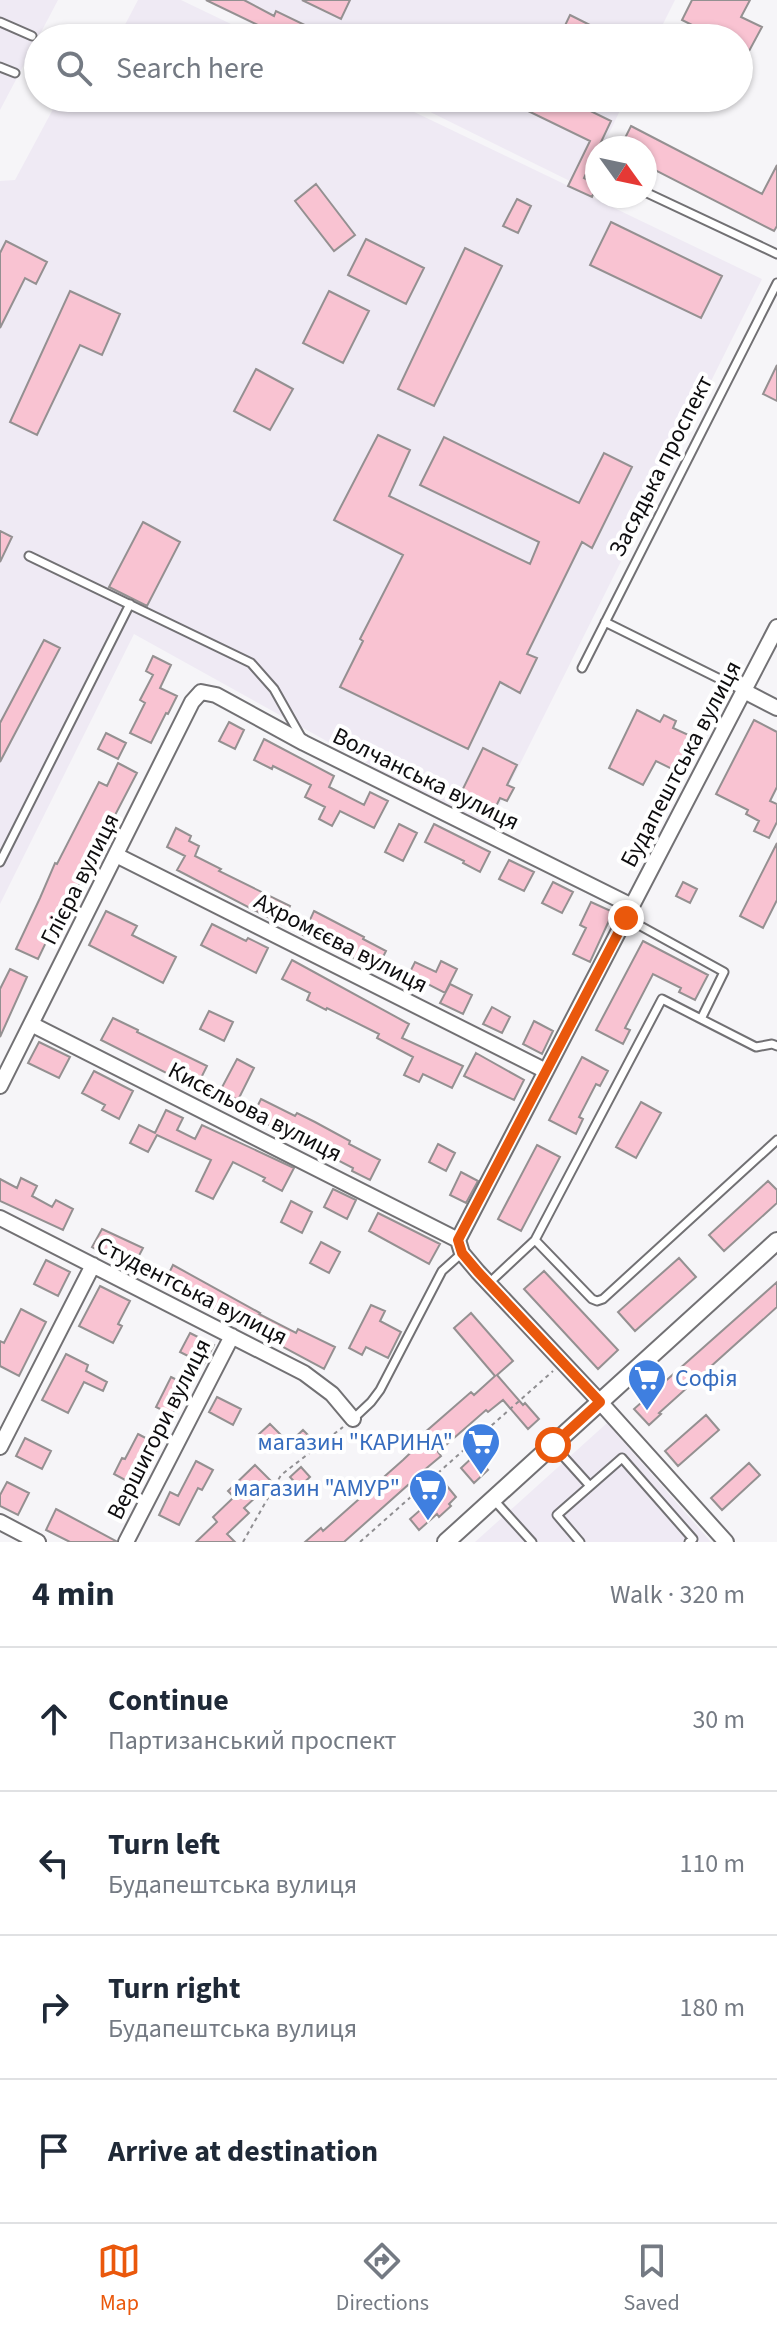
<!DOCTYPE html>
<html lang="en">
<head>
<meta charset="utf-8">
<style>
	body { margin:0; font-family:"Source Sans 3",sans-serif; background:#f2f2f3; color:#1f2937 }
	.compass { position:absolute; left:585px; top:136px; width:72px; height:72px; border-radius:50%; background:#fff; box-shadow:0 2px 6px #0004; rotate:123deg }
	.stop { position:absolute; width:24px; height:24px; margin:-18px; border:6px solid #ea580c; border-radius:50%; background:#fff }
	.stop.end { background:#ea580c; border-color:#fff; box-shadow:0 2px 8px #0008 }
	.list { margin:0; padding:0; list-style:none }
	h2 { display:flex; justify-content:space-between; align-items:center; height:104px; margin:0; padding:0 32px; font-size:34px }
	h2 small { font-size:26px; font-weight:400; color:#747a83 }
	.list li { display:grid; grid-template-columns:52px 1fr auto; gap:24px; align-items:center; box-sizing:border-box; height:144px; padding:0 32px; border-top:2px solid #e0e1e3 }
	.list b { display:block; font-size:30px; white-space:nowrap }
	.list p { margin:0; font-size:26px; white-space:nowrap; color:#747a83 }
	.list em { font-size:26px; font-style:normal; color:#747a83 }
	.icon { flex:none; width:44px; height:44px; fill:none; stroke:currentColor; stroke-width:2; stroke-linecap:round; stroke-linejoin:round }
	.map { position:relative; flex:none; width:777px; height:1542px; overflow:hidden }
	.search { position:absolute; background:#fff; box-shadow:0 2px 6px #0004; left:24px; right:24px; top:24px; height:88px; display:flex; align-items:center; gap:20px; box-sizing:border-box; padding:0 28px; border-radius:44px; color:#747a83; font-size:30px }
	.sheet { height:680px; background:#fff }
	nav { display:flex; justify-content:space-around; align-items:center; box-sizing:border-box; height:112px; border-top:2px solid #e0e1e3; background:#fff; font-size:22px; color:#747a83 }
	nav a { display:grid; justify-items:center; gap:4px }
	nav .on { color:#ea580c }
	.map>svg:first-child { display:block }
	.built { fill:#efeaf4 }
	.building { fill:#f9c3d2; stroke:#949091; stroke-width:2 }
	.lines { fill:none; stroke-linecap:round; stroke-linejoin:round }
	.service-casing { stroke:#727174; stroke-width:11 }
	.minor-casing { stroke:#727174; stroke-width:18 }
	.tertiary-casing { stroke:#727174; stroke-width:20 }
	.path { stroke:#8f8e91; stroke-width:2; stroke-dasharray:4 4; stroke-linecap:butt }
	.service { stroke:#fff; stroke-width:7 }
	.minor { stroke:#fff; stroke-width:14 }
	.tertiary { stroke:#fff; stroke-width:16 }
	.route { stroke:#ea580c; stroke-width:10 }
	.labels { text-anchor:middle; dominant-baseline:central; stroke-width:8; stroke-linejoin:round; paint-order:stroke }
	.street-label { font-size:24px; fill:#0e0d0f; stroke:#fff }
	.shop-label { font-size:24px; fill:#366cbe; stroke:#fff; text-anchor:end }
</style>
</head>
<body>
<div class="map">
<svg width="777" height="1542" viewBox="0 0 777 1542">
	<rect width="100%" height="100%" fill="#f6f5f8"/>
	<path class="built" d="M0 0H58L0 110Z
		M138 0H181L260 38H118Z
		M204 0H675L656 38H281Z
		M59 98H385L762 279 487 830 134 634 0 904V181L15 180Z
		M402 98H626L602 148H597V157L582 187Z
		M607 1423 711 1542H475Z"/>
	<path class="building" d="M206 0H244L274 16 276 11 313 29 308 38H285Z
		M302 0H350L341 19Z
		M692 0H750L741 17 762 27 748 53 739 49V38H718L682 20Z
		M570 15 594 27 589 38H559Z
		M530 98H564L611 121 584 178 597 185 592 197 568 186 590 141 524 109Z
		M631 126 762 194 777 165V226L774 231 645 165V148H620Z
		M316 184 355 235 334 251 295 201Z
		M517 199 531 206 518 233 503 226Z
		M611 222 722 276 701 318 590 265Z
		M366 239 424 268 406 304 348 275Z
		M6 241 47 262 36 284 25 278 0 328V253Z
		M465 248 502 266 434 406 398 389Z
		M70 291 120 314 102 355 80 345 37 435 10 422Z
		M329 291 369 311 343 363 303 343Z
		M777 365V401L763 394Z
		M256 369 293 389 270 430 234 411Z
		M378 435 410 450 389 496 530 564 539 542 420 485 444 437 579 503 604 453 632 467 592 548 582 542 527 654 537 658 520 693 500 682 468 749 340 687 363 641 360 639 403 555 334 520Z
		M143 522 180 542 147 606 109 587Z
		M0 531 12 537 0 562Z
		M44 640 60 648 0 762V723Z
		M153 656 171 665 160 688 177 696 168 714 166 713 151 743 130 733 145 703 140 700 153 675 146 671Z
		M637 710 660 722 664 715 676 721 673 728 695 738 678 772 656 761 643 785 609 768Z
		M754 720 777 732V787L770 801 777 804V822L769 838 754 831 759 821 746 814 748 810 716 794Z
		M229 722 244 730 235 749 219 741Z
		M106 733 126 743 118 759 98 749Z
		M264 739 334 776 329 787 364 805 370 792 388 801 374 828 340 811 332 826 319 819 325 807 305 797 311 785 273 766 272 769 254 760Z
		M483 748 517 765 507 785 514 788 507 801 500 798 490 819 456 803Z
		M118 763 137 773 65 911 62 909 38 959 16 949 40 898 55 863 57 864 99 782 107 786Z
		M399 824 417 833 403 861 385 852Z
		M434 824 490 852 480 872 463 863 464 861 425 842Z
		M176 828 191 836 189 841 199 846 195 856 221 869 219 871 290 906 281 924 177 870 185 856 167 847Z
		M777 843V900L763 928 740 916Z
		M509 860 534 872 524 891 499 879Z
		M553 882 573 892 562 913 542 903Z
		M683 882 697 889 690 903 676 896Z
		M591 902 613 912 590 962 573 954 586 928 580 925Z
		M106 911 137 926 132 935 176 957 163 983 89 945Z
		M314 911 364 937 363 939 386 951 377 969 303 935Z
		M212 924 246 941 248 938 268 948 256 973 201 945Z
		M643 941 708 975 695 1000 679 992 681 988 653 974 625 1028 630 1030 623 1044 596 1030Z
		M292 960 409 1024 402 1038 463 1066 452 1088 423 1074 419 1082 404 1075 413 1057 377 1038 379 1034 327 1008 326 1010 307 1000 310 993 282 979Z
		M441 961 457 969 445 993 426 983 421 993 404 984 415 962 436 972Z
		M10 969 27 977 0 1037V989Z
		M450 984 472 995 463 1014 440 1003Z
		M492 1007 510 1017 502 1033 483 1024Z
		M209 1011 233 1022 224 1041 200 1029Z
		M113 1018 138 1030 137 1032 207 1066 196 1088 101 1040Z
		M534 1021 553 1031 542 1054 523 1044Z
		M39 1042 70 1057 59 1078 28 1063Z
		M476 1053 524 1080 514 1100 464 1076Z
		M582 1057 608 1071 600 1086 596 1084 579 1117 583 1119 576 1134 549 1120Z
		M237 1059 254 1068 238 1100 220 1091Z
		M94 1071 133 1091 119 1119 102 1110 105 1105 82 1093Z
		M261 1099 295 1116 297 1113 315 1122 350 1141 349 1144 380 1160 370 1180 352 1171 353 1168 318 1150V1149L252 1117Z
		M641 1102 661 1113 636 1158 616 1147Z
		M166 1110 183 1118 177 1130 195 1139 202 1125 294 1168 282 1191 263 1181 265 1178 233 1162 213 1199 196 1191 211 1160 157 1135 148 1152 130 1143 139 1125 155 1133Z
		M438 1144 455 1153 446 1171 429 1162Z
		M537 1145 560 1157 521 1231 498 1219Z
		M461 1172 478 1181 466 1203 450 1195Z
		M21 1178 37 1186 32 1196 52 1207 56 1200 73 1209 63 1230 0 1201V1179L17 1188Z
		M768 1181 777 1190V1203L724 1251 709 1235Z
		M333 1189 356 1200 347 1219 324 1207Z
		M291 1201 312 1212 302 1233 281 1222Z
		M378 1213 440 1244 429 1264 369 1231Z
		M102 1229 143 1248 132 1269 92 1247Z
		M321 1242 340 1252 329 1273 310 1263Z
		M679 1258 696 1277 635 1331 618 1312Z
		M46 1260 70 1272 58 1296 34 1284Z
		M173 1265 260 1313 259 1314 296 1333 298 1329 335 1347 324 1369 164 1283Z
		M544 1271 618 1350 598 1369 524 1289Z
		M777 1282V1307L659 1413 661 1414 649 1425 634 1409Z
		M100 1286 130 1301 118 1324 122 1326 113 1343 79 1326Z
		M371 1305 385 1311 380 1321 401 1332 388 1358 366 1347 362 1355 349 1348Z
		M21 1309 46 1322 19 1376 0 1366V1341L4 1343Z
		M471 1313 513 1361 497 1375 523 1405 525 1403 539 1419 528 1429 503 1400 488 1412 486 1410 438 1452 441 1456 417 1476 435 1497 447 1486 456 1497 449 1504 451 1506 439 1517 437 1514 419 1530 410 1519 426 1505 408 1485 344 1542H305L321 1528 323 1531 403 1460 426 1438 423 1434 471 1392 474 1395 495 1376 454 1328Z
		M190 1333 214 1345 204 1364 180 1352Z
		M66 1354 88 1365 86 1371 107 1382 103 1391 84 1382 68 1413 42 1400Z
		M171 1377 187 1385 172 1415 156 1407Z
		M217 1397 241 1409 233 1425 209 1412Z
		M706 1415 719 1430 678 1466 665 1451Z
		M270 1424 281 1435 270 1446 259 1434Z
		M303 1430 312 1439 298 1452 289 1443Z
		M138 1434 159 1445 138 1487 114 1474 122 1458 125 1459Z
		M25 1438 51 1451 42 1469 16 1456Z
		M475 1455 488 1470 474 1483 461 1468Z
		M196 1461 213 1470 202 1490 198 1488 179 1525 159 1515 170 1492 178 1496Z
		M749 1463 760 1475 722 1510 711 1498Z
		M255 1465 272 1482 244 1508 249 1513 227 1534 235 1542H196L217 1522 213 1517 234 1497 228 1491Z
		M301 1467 310 1477 299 1487 290 1477Z
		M7 1482 29 1493 18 1515 0 1506V1495Z
		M56 1509 116 1541V1542H70L46 1530Z"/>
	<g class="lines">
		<g class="service-casing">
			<path id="service" d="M0 22 32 36
				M0 67 15 73
				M645 192 777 254
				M29 556 251 663 274 689 301 737
				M605 622 744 691
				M582 668 777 283
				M0 862 130 604
				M626 918 724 972 701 1019 756 1047 772 1044 777 1046
				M535 1240 662 999 701 1019
				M489 1283 535 1240 592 1299 597 1301 603 1299 777 1140
				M353 1419 371 1402 380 1390 442 1271 462 1253
				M553 1445 590 1486
				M493 1499 532 1542
				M580 1542 557 1515 622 1458 693 1539 689 1542"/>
		</g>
		<g class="minor-casing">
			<path id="minor" d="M744 691 777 708
				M116 855 546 1071
				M31 1024 458 1240
				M0 1086 192 702 201 692 216 695 304 743 632 906
				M0 1218 304 1373 332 1394 353 1419
				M0 1447 93 1265
				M0 1522 38 1542
				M126 1542 232 1336
				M726 1542 600 1402 478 1272 462 1253 458 1240 777 627"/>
		</g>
		<g class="tertiary-casing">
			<path id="tertiary" d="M446 1542 777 1241"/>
		</g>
		<path class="path" d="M243 1542 281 1475 343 1427
			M360 1542 553 1371"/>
		<use href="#service" class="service"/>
		<use href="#minor" class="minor"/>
		<use href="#tertiary" class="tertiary"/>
	</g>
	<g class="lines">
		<path class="route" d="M553 1445 600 1402 478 1272 462 1253 458 1240 626 918"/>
	</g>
	<defs>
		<g id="supermarket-pin" transform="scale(2)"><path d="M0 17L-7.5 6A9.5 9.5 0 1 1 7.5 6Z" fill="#3f7fe0" stroke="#fff"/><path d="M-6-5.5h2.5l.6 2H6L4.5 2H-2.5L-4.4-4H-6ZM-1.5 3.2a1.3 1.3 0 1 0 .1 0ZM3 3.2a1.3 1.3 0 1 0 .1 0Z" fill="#fff"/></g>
	</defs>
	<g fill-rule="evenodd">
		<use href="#supermarket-pin" x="647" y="1378"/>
		<use href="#supermarket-pin" x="481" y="1442"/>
		<use href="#supermarket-pin" x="428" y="1488"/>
	</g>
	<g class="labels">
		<g class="street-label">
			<text transform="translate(661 466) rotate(-63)">Засядька проспект</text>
			<text transform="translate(681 764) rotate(-62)">Будапештська вулиця</text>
			<text transform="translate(426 779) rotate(26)">Волчанська вулиця</text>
			<text transform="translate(80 879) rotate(-63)">Глієра вулиця</text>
			<text transform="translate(341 943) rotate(27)">Ахромєєва вулиця</text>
			<text transform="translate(255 1112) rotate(27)">Кисєльова вулиця</text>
			<text transform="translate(192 1291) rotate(27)">Студентська вулиця</text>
			<text transform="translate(159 1429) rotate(-63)">Вершигори вулиця</text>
		</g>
		<g class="shop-label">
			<text x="675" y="1378" text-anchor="start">Софія</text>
			<text x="453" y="1442">магазин "КАРИНА"</text>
			<text x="400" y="1488">магазин "АМУР"</text>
		</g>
	</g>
</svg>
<svg class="compass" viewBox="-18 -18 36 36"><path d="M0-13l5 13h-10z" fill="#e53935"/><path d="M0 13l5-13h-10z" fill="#747a83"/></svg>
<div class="stop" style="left:553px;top:1445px"></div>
<div class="stop end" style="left:626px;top:918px"></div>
<div class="search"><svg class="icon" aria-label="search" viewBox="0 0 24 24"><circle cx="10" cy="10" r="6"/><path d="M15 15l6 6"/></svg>Search here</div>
</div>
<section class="sheet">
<h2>4 min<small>Walk · 320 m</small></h2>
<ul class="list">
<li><svg class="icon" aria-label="ahead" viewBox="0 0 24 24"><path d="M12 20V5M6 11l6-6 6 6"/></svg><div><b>Continue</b><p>Партизанський проспект</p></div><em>30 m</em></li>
<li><svg class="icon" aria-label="left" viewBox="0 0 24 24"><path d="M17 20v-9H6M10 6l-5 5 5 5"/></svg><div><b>Turn left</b><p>Будапештська вулиця</p></div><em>110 m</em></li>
<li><svg class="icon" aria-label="right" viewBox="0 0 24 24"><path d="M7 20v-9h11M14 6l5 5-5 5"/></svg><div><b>Turn right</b><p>Будапештська вулиця</p></div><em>180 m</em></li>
<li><svg class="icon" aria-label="arrive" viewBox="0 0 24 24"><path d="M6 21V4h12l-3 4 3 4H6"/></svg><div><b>Arrive at destination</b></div></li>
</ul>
</section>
<nav>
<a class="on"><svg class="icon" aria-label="map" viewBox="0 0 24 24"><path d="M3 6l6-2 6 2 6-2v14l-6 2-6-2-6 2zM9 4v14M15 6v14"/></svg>Map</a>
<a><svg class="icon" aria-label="directions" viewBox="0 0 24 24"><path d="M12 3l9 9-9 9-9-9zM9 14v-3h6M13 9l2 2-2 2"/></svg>Directions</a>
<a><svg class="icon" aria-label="saved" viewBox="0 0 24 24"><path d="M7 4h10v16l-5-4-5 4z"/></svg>Saved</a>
</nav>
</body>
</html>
